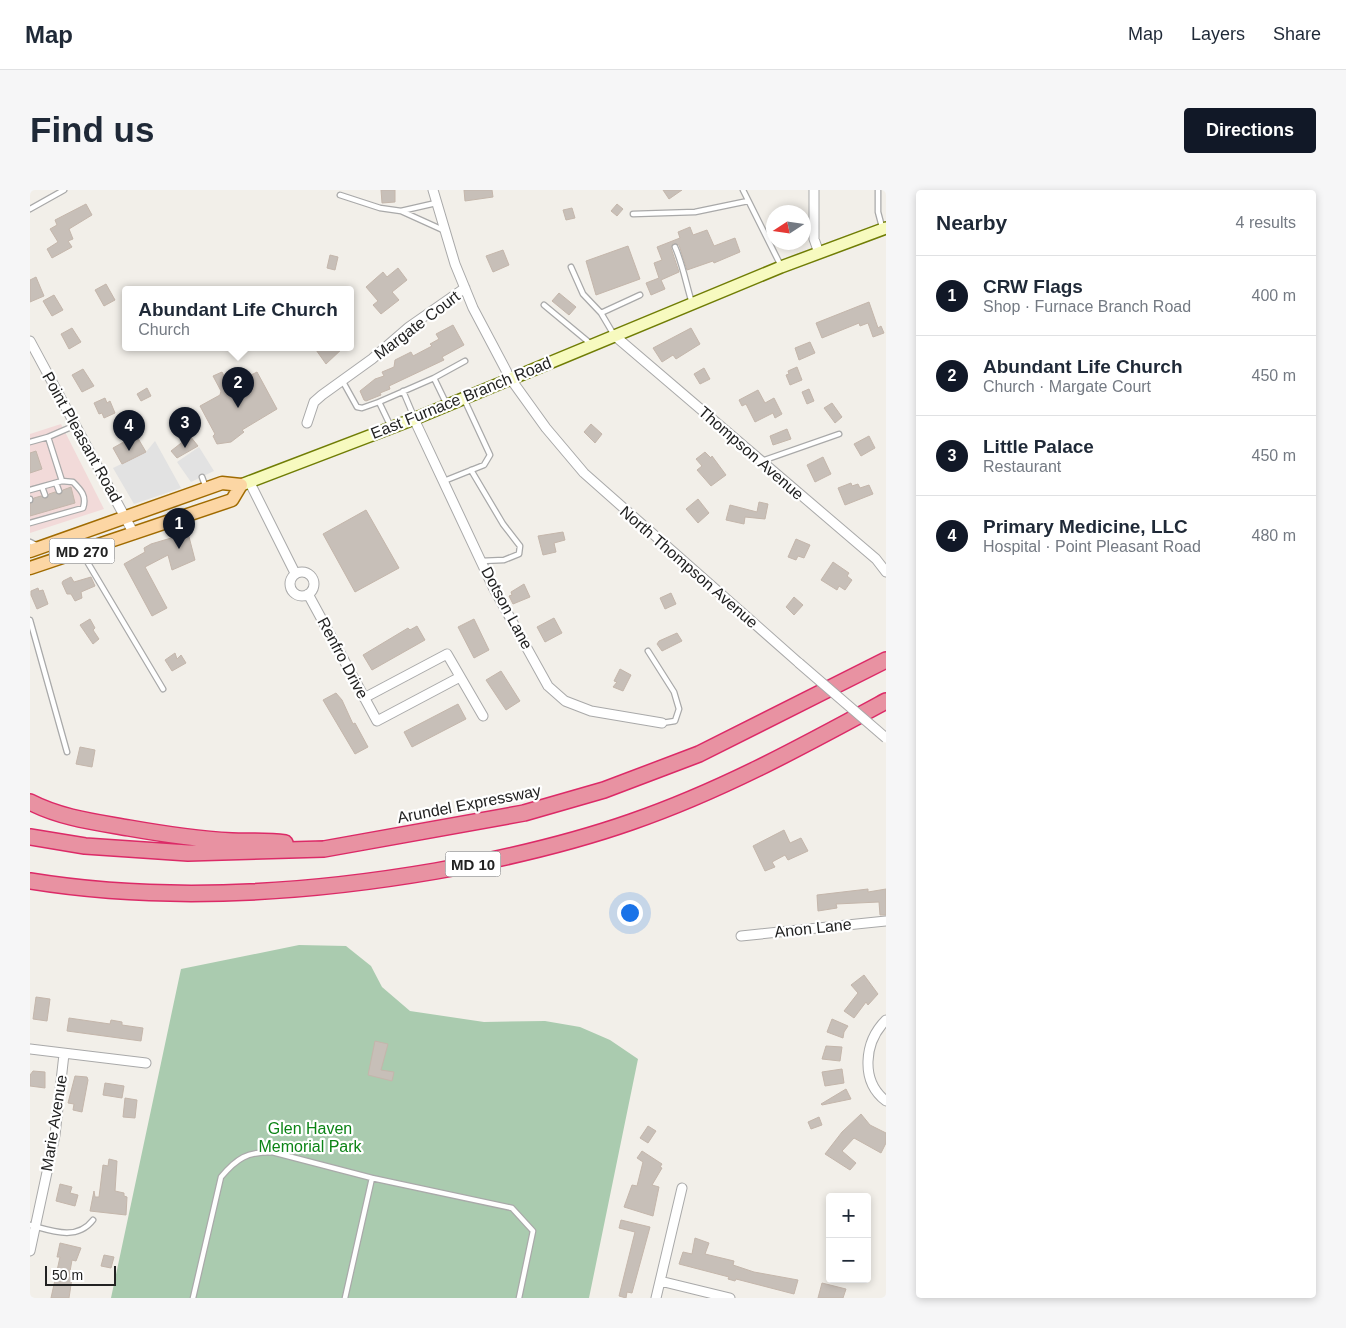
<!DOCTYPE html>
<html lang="en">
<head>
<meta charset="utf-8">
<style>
	body { margin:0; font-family:Helvetica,sans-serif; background:#f6f6f7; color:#1f2937 }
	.controls { position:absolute; right:15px; bottom:15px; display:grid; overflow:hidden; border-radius:5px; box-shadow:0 2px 8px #0003 }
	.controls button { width:45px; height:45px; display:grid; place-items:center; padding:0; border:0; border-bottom:1px solid #e0e1e3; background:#fff; color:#1f2937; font:25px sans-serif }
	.compass { position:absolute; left:736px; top:15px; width:45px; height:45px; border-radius:50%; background:#fff; box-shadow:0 2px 8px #0003; rotate:258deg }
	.scale { position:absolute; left:15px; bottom:12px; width:71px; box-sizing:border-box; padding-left:5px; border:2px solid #222; border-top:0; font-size:14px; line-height:18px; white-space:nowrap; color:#222; -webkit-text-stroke:4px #fff; paint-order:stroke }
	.you { position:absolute; left:599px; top:722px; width:18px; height:18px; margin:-12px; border:4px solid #fff; border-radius:50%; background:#1a73e8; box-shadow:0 0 0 8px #1a73e833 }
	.badge { display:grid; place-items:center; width:32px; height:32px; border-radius:50%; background:#111827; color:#fff; font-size:16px; font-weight:700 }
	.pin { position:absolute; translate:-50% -41px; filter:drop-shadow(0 1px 2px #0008) }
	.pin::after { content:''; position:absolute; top:26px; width:18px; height:15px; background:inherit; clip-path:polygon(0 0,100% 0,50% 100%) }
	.popup { position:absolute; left:92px; top:96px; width:232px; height:65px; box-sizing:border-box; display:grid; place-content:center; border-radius:5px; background:#fff; filter:drop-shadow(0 1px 4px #0005); font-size:16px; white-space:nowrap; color:#747a83 }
	.popup b { font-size:19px; color:#1f2937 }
	.popup::after { content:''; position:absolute; left:50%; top:100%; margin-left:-10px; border:10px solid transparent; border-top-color:#fff }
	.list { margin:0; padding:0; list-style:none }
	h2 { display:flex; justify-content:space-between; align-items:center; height:65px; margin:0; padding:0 20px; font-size:21px }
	h2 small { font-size:16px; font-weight:400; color:#747a83 }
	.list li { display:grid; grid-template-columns:32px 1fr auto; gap:15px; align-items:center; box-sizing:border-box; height:80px; padding:0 20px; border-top:1px solid #e0e1e3 }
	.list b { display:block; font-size:19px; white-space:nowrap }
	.list p { margin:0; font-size:16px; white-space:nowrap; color:#747a83 }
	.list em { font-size:16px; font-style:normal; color:#747a83 }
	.map { position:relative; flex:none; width:856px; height:1108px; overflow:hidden; border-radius:5px }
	header { display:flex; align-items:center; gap:30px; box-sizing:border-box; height:70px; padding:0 25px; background:#fff; border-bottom:1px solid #e0e1e3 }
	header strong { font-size:24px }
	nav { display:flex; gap:28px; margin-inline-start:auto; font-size:18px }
	.intro { display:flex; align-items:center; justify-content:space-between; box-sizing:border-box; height:120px; padding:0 30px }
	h1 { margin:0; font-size:35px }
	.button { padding:12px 22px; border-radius:5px; background:#111827; color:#fff; font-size:18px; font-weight:700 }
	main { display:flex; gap:30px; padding:0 30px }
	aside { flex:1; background:#fff; border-radius:5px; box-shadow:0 2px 8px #0003 }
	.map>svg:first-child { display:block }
	.commercial { fill:#f2dad9 }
	.cemetery { fill:#aacbaf }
	.parking { fill:#e2e2e2 }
	.building { fill:#c7bfb8; stroke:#c4b6ab }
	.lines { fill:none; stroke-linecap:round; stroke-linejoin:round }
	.service-casing { stroke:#a9a9a9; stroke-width:7 }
	.minor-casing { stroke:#a9a9a9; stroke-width:11 }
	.secondary-casing { stroke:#707d05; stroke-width:14 }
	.primary-casing { stroke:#a06b00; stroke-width:15 }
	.motorway-casing { stroke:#dc2a67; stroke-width:18 }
	.service { stroke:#fff; stroke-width:4.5 }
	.minor { stroke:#fff; stroke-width:9 }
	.secondary { stroke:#f7fabf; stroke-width:11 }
	.primary { stroke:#fcd6a4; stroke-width:12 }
	.motorway { stroke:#e892a2; stroke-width:15 }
	.minor-bridge-casing { stroke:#a9a9a9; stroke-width:11; stroke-linecap:butt }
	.minor-bridge { stroke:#fff; stroke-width:9 }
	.labels { text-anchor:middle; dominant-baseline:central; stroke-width:4.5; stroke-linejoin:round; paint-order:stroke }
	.shield { fill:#fff; stroke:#646464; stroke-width:1 }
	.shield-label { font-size:15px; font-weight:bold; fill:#222 }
	.street-label { font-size:16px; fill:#222; stroke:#fff }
	.park-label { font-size:16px; fill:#0c8416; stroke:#fff }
</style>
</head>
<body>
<header>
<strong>Map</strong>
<nav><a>Map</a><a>Layers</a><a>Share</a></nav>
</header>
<div class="intro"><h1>Find us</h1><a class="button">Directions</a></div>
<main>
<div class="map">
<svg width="856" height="1108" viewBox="0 0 856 1108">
	<rect width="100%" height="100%" fill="#f2efe9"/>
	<path class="commercial" d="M31 234 74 319 0 343V244Z"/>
	<path class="cemetery" d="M269 755 316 756 341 776 352 797 380 821 454 832 515 831 550 837 580 850 608 869 559 1108H81L151 779Z"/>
	<path class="parking" d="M125 251 151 298 104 314 83 278 116 262Z
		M169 257 184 281 161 292 147 272Z"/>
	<path class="building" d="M351 0H365V12L352 13Z
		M434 0H462L463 7 435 11Z
		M633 0H652L639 9Z
		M56 14 62 25 39 39 43 49 38 51 42 57 22 68 17 59 28 52 20 39 27 35 25 30Z
		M587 14 593 19 587 26 581 21Z
		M542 18 545 28 536 30 533 20Z
		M660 37 663 45 677 40 684 56 705 48 710 62 684 73 683 71 657 80 649 55 643 53 641 58 649 82 631 90 635 99 621 105 616 93 629 88 624 73 632 70 627 57 650 48 648 42Z
		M598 56 610 89 566 105 556 71Z
		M473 60 479 75 463 82 456 66Z
		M300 65 308 67 305 80 297 78Z
		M368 78 377 90 362 102 369 110 351 124 343 115 348 111 336 97 353 82 357 87Z
		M6 87 14 106 0 112V90Z
		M76 94 85 110 74 116 65 100Z
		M529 103 546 117 539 125 522 111Z
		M24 105 33 120 22 126 13 111Z
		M839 112 848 138 851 136 854 143 843 147 838 133 830 136 829 133 792 148 786 133Z
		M423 135 434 155 412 167 414 170 359 196 360 199 350 203 351 205 336 211 334 210 330 201 345 189 354 186 352 182 364 177 365 170 381 162 383 166 402 156 400 154 409 149 406 144Z
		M42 138 51 152 39 159 31 144Z
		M661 138 670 154 646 169 643 165 632 172 623 158Z
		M780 152 785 163 769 170 765 158Z
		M284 157H314L296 174Z
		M767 177 772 190 760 195 756 185 759 184 758 181Z
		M674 178 680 189 670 194 664 184Z
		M53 179 64 196 52 202 42 185Z
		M192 182 199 196 227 182 247 219 212 240 214 242 201 252 187 254 183 246 185 244 170 216 190 205 191 201 183 186Z
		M117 198 121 206 111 211 107 204Z
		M779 199 784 211 777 214 772 202Z
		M728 200 735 213 744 208 752 224 745 228 743 223 725 232 716 214 712 216 709 210Z
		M75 208 77 213 80 211 85 223 74 228 72 223 69 224 64 213Z
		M802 213 812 227 805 233 794 218Z
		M561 234 572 244 565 253 554 242Z
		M757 239 761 249 743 255 740 246Z
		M106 245 116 262 92 274 83 258Z
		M160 246 168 256 147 268 141 261Z
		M839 246 845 258 831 266 824 254Z
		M6 261 12 279 0 283V263Z
		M675 262 681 268 682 266 696 285 681 296 667 280 672 276 666 269Z
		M793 267 801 284 785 292 777 275Z
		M821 293 822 296 828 294 830 298 839 295 843 304 815 315 808 298Z
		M41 297 45 313 0 326V314L4 308 11 306 16 309 19 304 25 302 30 305 33 300Z
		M668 309 679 323 668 333 656 319Z
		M729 312 738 314 735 329 715 327 714 334 696 330 700 315 727 322Z
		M336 320 369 378 325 402 293 344Z
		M533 342 535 350 524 353 526 362 513 365 508 346Z
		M158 343 165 370 142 380 138 365 115 377 137 418 122 426 94 374 115 362 114 358 121 354Z
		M766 349 780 355 774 368 768 366 766 370 758 367Z
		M803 372 819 383 817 386 822 390 815 400 809 396 807 400 791 390Z
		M41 387 44 392 61 387 65 396 51 402 52 408 45 411 41 404H37L32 393 33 391Z
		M494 394 500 407 483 414 479 406 482 405 481 402Z
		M8 398 9 401 13 400 18 414 7 419 1 405V401Z
		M641 403 646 414 635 419 630 408Z
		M764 407 773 415 764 425 756 417Z
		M524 428 532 443 515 452 507 437Z
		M60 429 65 438 63 440 69 449 63 454 50 435Z
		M444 429 459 460 444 468 428 437Z
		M387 436 395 450 342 480 333 465 378 438 380 440Z
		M647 443 652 451 632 461 627 454 629 451Z
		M145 463 147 469 151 465 156 473 142 481 135 470Z
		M590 479 601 485 593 501 583 497 587 492 584 491Z
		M471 481 490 511 476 520 456 490Z
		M306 503 312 510 323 534 325 533 338 557 325 564 293 510Z
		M428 514 436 529 382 557 374 542Z
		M50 557 65 560 62 577 46 574Z
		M754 640 760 653 771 648 778 661 758 670 755 665 742 672 745 677 735 681 723 656Z
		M838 699V702L856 699V725H850L849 712 806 714 807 718 788 721 787 705Z
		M834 785 848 804 838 815 836 812 824 828 814 821 828 803 821 795Z
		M6 807 20 809 17 831 3 829Z
		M39 828 80 834 81 830 92 832V835L113 838 111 851 37 841Z
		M802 829 818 836 814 842 813 848 797 842Z
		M345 851 358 854 351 880 364 882 362 891 338 885Z
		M796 856 812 857 810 871 792 869Z
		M812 879 814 893 795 896 792 882Z
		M3 881 15 882V898L0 896V885Z
		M45 886 57 887 58 890 52 922 43 920 44 914 38 913Z
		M75 893 94 896 92 908 73 905Z
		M816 899 821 909 792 915 791 914Z
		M95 908 107 910 105 928 93 927Z
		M831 924 840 935 856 943V953L851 963 824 948 812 961 826 973 820 980 795 964 812 942Z
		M789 927 792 935 781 939 778 932Z
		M618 936 626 941 618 953 610 948Z
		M612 961 632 974 630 977 632 978 622 995 629 997 623 1026 594 1017 602 995 607 996 613 972 607 968Z
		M79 969 87 971 85 1001 94 1003V1006L97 1007 96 1025 60 1021 64 1001 65 1007H69L73 975 78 976Z
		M30 994 42 997 40 1003 48 1005 45 1016 26 1011Z
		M591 1030 620 1037 602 1103 597 1102 596 1108 589 1106 605 1042 589 1038Z
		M665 1048 679 1053 675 1064 704 1071 703 1075 724 1082 768 1090 764 1104 706 1089 705 1091 698 1089 699 1087 649 1074 653 1062 662 1064Z
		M30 1053 51 1058 46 1071 42 1070 39 1087 42 1088 39 1108H21L30 1067H27Z
		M74 1065 84 1067 81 1078 71 1076Z
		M792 1093 816 1099 813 1108H788Z"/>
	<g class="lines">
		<g class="service-casing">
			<path id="service" d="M713 0 751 76
				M848 0V22L852 37
				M310 5 350 18 371 21 413 40
				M0 19 34 0
				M371 21 406 13
				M603 24 665 22 718 11
				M645 57C653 75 656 94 662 113
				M541 77 553 104 571 123 584 145
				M514 115 561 154
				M571 123 610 105
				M404 188 435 171
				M312 190 327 217 332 218 349 212
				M373 201 384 227
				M361 237 349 212 404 188 417 215
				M0 252 18 247
				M732 271 809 244
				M441 280 473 334 490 356 489 364 474 370 451 371
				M172 287 176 298
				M414 291 454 275 460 265 434 209
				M26 293 29 301
				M12 297 15 305
				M0 300 32 291 18 247 46 235
				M0 309V310
				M0 333 53 318C57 306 51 300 43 292L32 291
				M0 352 8 356
				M52 363 133 499
				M0 430 37 562
				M618 461 644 502 649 519 645 531 632 533
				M342 988 482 1018 503 1041 489 1108
				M0 1035C22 1041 47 1051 63 1030
				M163 1108 191 987C207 968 217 962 242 962L342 988 315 1108"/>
		</g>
		<g class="minor-casing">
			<path id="minor" d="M403 0 425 74 443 118 480 188 516 238 554 283 769 473
				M784 0V49L789 63
				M585 146 846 369 856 382
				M0 151 104 344
				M384 229 463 397 518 496 535 511 561 521 632 533
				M277 233 284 212 292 205 342 169 379 137 435 98
				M219 291 265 383
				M260 394a12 12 0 1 1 24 0a12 12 0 1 1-24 0Z
				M278 404 347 531 430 487
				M334 508 417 464 453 526
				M711 746 856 731
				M856 830C834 852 830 891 856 911
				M0 859 116 873
				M0 1061 25 945 34 864
				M630 1091 700 1108
				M626 1108 652 998"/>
		</g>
		<g class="secondary-casing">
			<path id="secondary" d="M211 295 384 229 751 77 856 38"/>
		</g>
		<g class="primary-casing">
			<path id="primary" d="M0 361 192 293 211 295 202 310 0 378"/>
		</g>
		<g class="motorway-casing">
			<path id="motorway" d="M0 612C31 628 65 632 99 638 133 644 167 649 202 651 220 652 237 650 255 653
				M0 647 55 656 158 663 294 659 494 623 574 600 669 564 856 470
				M0 691C135 713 272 704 406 681 472 669 538 654 601 632 691 601 773 556 856 511"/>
		</g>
		<use href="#service" class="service"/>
		<use href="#minor" class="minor"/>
		<use href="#secondary" class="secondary"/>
		<use href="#primary" class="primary"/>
		<use href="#motorway" class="motorway"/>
		<g class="minor-bridge-casing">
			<path id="minor-bridge" d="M769 473 856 548"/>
		</g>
		<use href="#minor-bridge" class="minor-bridge"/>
	</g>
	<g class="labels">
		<g class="shield">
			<rect x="19.5" y="348.5" width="65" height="25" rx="4"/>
			<rect x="415.5" y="661.5" width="55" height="25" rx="4"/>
		</g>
		<g class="shield-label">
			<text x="52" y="361">MD 270</text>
			<text x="443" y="674">MD 10</text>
		</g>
		<g class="street-label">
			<text transform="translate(387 135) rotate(-37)">Margate Court</text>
			<text transform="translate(431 208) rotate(-22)">East Furnace Branch Road</text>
			<text transform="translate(52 247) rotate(61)">Point Pleasant Road</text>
			<text transform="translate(721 263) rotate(41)">Thompson Avenue</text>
			<text transform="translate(659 377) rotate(41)">North Thompson Avenue</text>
			<text transform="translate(477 418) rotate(62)">Dotson Lane</text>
			<text transform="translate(313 468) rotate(62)">Renfro Drive</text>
			<text transform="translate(439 614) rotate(-11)">Arundel Expressway</text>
			<text transform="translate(783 738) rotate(-6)">Anon Lane</text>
			<text transform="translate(24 933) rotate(-81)">Marie Avenue</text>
		</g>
		<g class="park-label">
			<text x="280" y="938">Glen Haven<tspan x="280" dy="18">Memorial Park</tspan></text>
		</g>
	</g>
</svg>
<div class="controls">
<button>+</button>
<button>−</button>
</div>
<svg class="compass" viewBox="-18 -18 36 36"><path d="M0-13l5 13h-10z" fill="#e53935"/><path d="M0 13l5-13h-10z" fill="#747a83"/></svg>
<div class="scale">50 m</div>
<div class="you"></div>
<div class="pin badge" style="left:149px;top:359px">1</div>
<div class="pin badge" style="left:208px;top:218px">2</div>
<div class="popup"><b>Abundant Life Church</b>Church</div>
<div class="pin badge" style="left:155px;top:258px">3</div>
<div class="pin badge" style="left:99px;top:261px">4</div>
</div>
<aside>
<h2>Nearby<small>4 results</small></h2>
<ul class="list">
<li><span class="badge">1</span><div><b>CRW Flags</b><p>Shop · Furnace Branch Road</p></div><em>400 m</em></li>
<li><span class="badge">2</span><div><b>Abundant Life Church</b><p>Church · Margate Court</p></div><em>450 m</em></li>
<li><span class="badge">3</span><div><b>Little Palace</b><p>Restaurant</p></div><em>450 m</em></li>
<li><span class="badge">4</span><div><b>Primary Medicine, LLC</b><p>Hospital · Point Pleasant Road</p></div><em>480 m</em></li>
</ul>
</aside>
</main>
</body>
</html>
